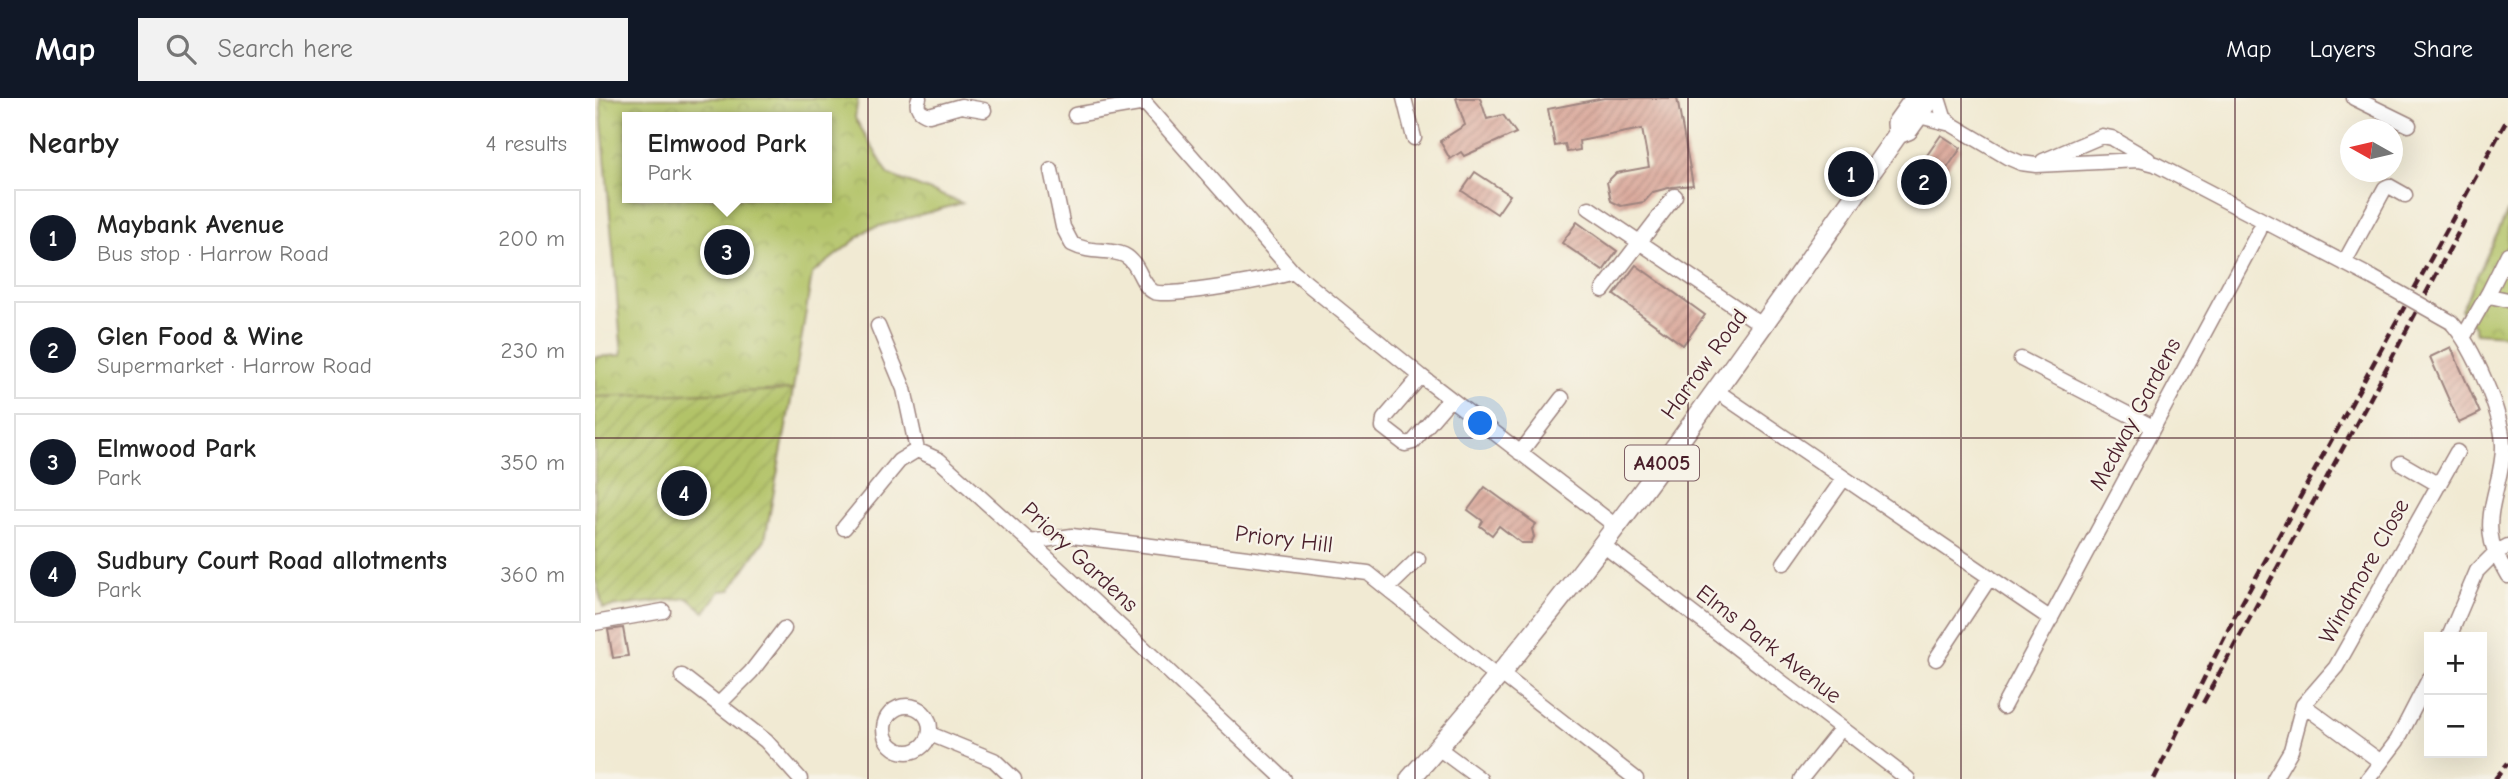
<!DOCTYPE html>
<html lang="en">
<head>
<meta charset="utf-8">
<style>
	body { margin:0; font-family:"Comic Neue",sans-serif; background:#f2f2f2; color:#222 }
	.controls { position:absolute; right:21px; bottom:21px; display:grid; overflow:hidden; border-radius:0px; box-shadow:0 7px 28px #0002 }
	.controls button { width:63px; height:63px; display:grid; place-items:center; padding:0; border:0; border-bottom:2px solid #e0e0e0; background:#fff; color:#222; font:35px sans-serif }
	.compass { position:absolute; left:1745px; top:21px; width:63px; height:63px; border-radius:50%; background:#fff; box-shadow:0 7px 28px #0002; rotate:278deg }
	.you { position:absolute; left:886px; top:326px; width:24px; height:24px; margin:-18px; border:5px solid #fff; border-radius:50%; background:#1a73e8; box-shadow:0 0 0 10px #1a73e833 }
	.badge { display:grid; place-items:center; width:46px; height:46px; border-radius:50%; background:#111827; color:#fff; font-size:23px; font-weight:700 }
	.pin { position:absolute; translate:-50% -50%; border:4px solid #fff; box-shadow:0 2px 7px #0006 }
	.popup { position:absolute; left:27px; top:14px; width:210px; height:91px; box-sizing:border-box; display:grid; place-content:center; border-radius:0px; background:#fff; filter:drop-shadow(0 2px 5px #0005); font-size:23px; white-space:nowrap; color:#767676 }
	.popup b { font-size:26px; color:#222 }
	.popup::after { content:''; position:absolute; left:50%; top:100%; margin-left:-14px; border:14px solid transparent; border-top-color:#fff }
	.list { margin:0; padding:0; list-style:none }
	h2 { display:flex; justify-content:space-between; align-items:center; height:91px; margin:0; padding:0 28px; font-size:30px }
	h2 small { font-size:23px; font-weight:400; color:#767676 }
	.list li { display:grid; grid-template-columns:46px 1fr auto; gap:21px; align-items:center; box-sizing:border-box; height:98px; margin:0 14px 14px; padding:0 14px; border:2px solid #e0e0e0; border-radius:0px }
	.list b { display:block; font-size:26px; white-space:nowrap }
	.list p { margin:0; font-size:23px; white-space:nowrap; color:#767676 }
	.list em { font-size:23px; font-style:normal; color:#767676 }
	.icon { flex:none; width:38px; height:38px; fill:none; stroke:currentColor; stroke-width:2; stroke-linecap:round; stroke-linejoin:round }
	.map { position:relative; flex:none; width:1913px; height:681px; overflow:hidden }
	header { display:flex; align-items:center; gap:42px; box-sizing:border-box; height:98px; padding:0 35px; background:#111827; color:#fff }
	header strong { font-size:33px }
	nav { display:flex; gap:38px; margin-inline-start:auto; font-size:24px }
	.search { width:490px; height:63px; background:#f2f2f2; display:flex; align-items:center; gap:18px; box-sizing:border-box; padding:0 24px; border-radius:0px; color:#767676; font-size:26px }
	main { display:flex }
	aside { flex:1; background:#fff }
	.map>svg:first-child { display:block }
	.park { fill:url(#park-crowns); stroke:#7e7149; stroke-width:2; fill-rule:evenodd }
	.garden { fill:url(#garden-furrows); stroke:#7e7149; stroke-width:2 }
	.building { fill:url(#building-hatch) }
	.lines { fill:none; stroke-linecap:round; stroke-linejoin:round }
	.minor-casing { stroke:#9e847f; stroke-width:17 }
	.major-casing { stroke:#9e847f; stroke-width:22 }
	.minor { stroke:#fff; stroke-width:14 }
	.major { stroke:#fff; stroke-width:19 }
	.rail { stroke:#4a1f2b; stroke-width:4.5; stroke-dasharray:10 5; stroke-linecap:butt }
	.minor-bridge-casing { stroke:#9e847f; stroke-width:17; stroke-linecap:butt }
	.minor-bridge { stroke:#fff; stroke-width:14 }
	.grid { fill:none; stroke:#4a1f2b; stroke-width:2; stroke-opacity:0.55 }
	.labels { text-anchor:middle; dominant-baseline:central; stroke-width:5; stroke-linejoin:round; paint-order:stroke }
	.shield { fill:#f7f3e8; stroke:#7e5f64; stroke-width:2 }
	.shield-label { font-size:21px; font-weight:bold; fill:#4a1f2b }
	.street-label { font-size:23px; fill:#4a1f2b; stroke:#f7f3e8 }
</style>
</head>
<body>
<header>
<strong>Map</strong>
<div class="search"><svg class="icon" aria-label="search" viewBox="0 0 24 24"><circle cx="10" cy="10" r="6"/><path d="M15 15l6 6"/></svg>Search here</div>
<nav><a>Map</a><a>Layers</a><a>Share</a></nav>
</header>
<main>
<aside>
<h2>Nearby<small>4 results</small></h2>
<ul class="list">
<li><span class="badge">1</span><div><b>Maybank Avenue</b><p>Bus stop · Harrow Road</p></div><em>200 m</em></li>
<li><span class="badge">2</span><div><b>Glen Food &amp; Wine</b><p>Supermarket · Harrow Road</p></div><em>230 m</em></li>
<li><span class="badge">3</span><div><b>Elmwood Park</b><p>Park</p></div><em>350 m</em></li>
<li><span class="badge">4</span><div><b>Sudbury Court Road allotments</b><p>Park</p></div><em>360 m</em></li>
</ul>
</aside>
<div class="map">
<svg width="1913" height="681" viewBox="0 0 1913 681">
	<defs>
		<pattern id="park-crowns" width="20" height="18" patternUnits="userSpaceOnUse" patternTransform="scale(1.75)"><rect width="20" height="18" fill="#b2c367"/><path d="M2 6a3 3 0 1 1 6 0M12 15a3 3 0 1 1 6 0" fill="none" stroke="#9ba75a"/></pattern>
		<pattern id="garden-furrows" width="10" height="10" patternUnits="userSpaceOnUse" patternTransform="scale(1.75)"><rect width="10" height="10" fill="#b2c367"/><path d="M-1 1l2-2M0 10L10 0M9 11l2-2" fill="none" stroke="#9ba75a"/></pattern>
		<pattern id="building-hatch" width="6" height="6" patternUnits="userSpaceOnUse" patternTransform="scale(1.75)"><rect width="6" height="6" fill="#d8a395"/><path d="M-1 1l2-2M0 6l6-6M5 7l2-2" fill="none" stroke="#b1847a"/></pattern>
	</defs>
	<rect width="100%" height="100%" fill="#f7f3e8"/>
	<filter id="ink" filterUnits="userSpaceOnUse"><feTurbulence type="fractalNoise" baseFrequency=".0143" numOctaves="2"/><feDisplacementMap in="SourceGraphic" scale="14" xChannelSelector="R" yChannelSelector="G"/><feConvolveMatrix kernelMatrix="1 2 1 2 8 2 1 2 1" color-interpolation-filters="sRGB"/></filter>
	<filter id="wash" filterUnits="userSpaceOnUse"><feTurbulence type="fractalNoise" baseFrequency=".00686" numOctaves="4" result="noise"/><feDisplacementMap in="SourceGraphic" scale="28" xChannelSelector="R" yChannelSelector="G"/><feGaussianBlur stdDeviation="1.57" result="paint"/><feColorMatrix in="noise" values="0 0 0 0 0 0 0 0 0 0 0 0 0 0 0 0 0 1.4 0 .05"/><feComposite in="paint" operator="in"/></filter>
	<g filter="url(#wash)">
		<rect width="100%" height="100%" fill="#f1ead3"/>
		<path class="park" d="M5 0H263L260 20 294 77 367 105 274 131 217 176 198 292 0 300V259L27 257ZM32 19H232V100H32Z
			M1913 113V237L1881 235 1879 228 1866 212Z"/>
		<path class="garden" d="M198 292 170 441 135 492 125 493 110 514 93 500 8 510 0 479V299Z"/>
		<g id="blocks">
			<path class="building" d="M861 0H885L892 21 908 17 921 35 869 58 866 54 855 61 845 43 870 27Z
				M1009 0H1082L1098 87 1077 89 1058 94 1049 104 1026 108 1016 103 1012 84 1021 75 1054 69 1047 31 984 43 985 52 972 54 970 46 960 48 953 11Z
				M1346 37 1366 50 1332 99 1312 86Z
				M880 74 915 97 902 116 867 93Z
				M982 124 1022 153 1008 173 967 145Z
				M1041 167 1110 217 1088 247 1019 197Z
				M1856 249 1885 315 1864 325 1835 259Z
				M890 389 941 426 937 431 939 439 936 445H926L904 428 897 437 885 428 888 423 873 412Z
				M28 530 33 558 18 560 13 532Z"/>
		</g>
	</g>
	<g filter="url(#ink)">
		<use href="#blocks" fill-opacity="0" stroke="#9e847f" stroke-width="2"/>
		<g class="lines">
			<g class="minor-casing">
				<path id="minor" d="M324 0C320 10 325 14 334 17L366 8 389 12
					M549 0 550 5 698 174 826 278 1022 429
					M809 0 819 40
					M1343 0 1349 19 1356 26
					M1759 0 1814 27
					M480 17 550 5
					M1324 18 1356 26 1412 59 1426 65 1441 67 1544 62 1560 66 1778 180
					M1448 63 1507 38 1517 40 1553 61
					M456 72 468 129 477 146C496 156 512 150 529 157 545 165 545 187 559 194 573 200 679 181 698 174
					M994 110 1167 227
					M1749 165 1790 90 1794 88 1810 97
					M1008 192 1080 98
					M1894 194 1899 199 1913 202
					M1856 224C1878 248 1907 315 1908 347 1909 379 1889 412 1897 444 1900 456 1907 467 1913 478
					M283 228 309 291 322 352
					M1869 238 1894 194 1913 156
					M1426 261 1558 329
					M826 278 789 321 788 329 810 346 818 344 855 301
					M1120 292 1456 521
					M925 355 967 300
					M1806 365 1844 387
					M249 430 304 363 322 352 344 362 435 444 689 681
					M435 444 477 438 773 475 902 579
					M1008 447 1313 681
					M1189 465 1249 380
					M793 490 823 461
					M0 525 68 513
					M1854 539 1882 473 1900 455 1913 448
					M1341 561 1395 479
					M905 575 1041 681
					M87 578 171 643 205 681
					M124 606 156 574 189 531
					M1708 607 1786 664
					M289 631a23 23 0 1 1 46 0a23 23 0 1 1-46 0Z
					M1408 609 1664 133
					M335 636 399 662 419 681
					M843 650 885 681
					M1206 681 1246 631
					M1679 681 1696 652 1708 607 1741 569 1862 354
					M1773 681 1802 643 1834 581"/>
			</g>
			<g class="major-casing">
				<path id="major" d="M1303 36 1302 25 1320 0
					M815 681C995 480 1147 256 1303 36L1313 32 1336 0"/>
			</g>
			<use href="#minor" class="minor"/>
			<use href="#major" class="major"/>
			<path class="rail" d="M1608 605 1776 299 1870 122
				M1559 681 1641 516 1913 20
				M1900 681 1913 665"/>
			<g class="minor-bridge-casing">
				<path id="minor-bridge" d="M1778 180 1856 224"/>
			</g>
			<use href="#minor-bridge" class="minor-bridge"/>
		</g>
	</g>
	<path class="grid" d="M273 0V681M547 0V681M820 0V681M1093 0V681M1366 0V681M1640 0V681M0 340H1913"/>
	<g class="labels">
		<rect class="shield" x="1030" y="347.5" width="74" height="35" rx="5"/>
		<g class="shield-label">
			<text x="1067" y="365">A4005</text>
		</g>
		<g class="street-label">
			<text transform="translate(1109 266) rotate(-54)">Harrow Road</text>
			<text transform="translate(1540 316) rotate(-62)">Medway Gardens</text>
			<text transform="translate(689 441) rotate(7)">Priory Hill</text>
			<text transform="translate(485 459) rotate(43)">Priory Gardens</text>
			<text transform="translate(1769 473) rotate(-61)">Windmore Close</text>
			<text transform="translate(1174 546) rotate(38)">Elms Park Avenue</text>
		</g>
	</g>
</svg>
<div class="controls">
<button>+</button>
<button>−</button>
</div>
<svg class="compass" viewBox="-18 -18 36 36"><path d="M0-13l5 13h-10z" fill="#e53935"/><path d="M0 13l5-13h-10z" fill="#767676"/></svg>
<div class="you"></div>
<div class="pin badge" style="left:1256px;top:76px">1</div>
<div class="pin badge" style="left:1329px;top:84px">2</div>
<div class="pin badge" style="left:132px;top:154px">3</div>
<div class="popup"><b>Elmwood Park</b>Park</div>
<div class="pin badge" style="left:89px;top:395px">4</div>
</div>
</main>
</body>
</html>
